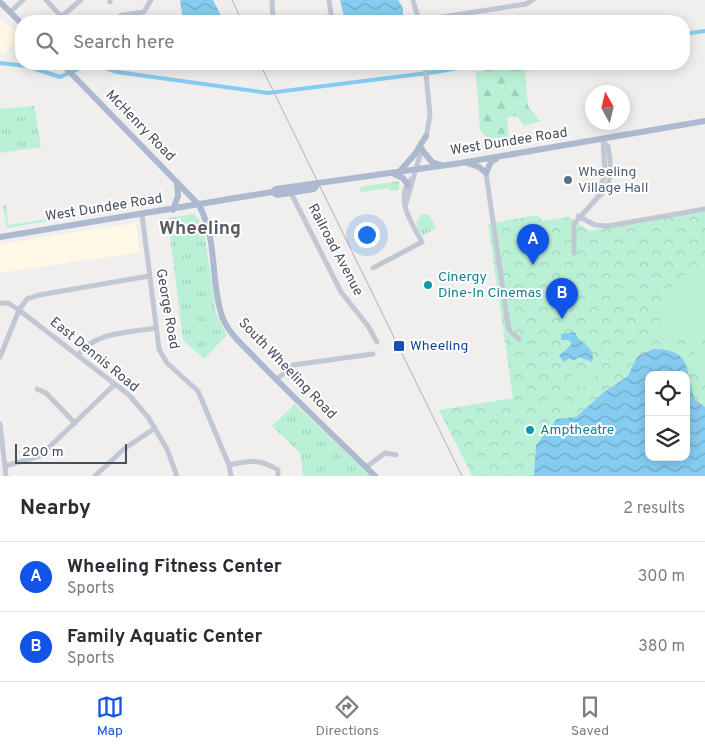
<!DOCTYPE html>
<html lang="en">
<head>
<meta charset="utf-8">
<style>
	body { margin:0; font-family:Overpass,sans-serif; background:#f7f7f7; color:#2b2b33 }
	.controls { position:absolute; right:15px; bottom:15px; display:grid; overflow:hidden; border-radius:10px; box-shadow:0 2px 12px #0003 }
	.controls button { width:45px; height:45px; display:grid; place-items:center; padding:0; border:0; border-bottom:1px solid #e1e1e2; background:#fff; color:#2b2b33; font:25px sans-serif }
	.compass { position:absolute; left:585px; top:85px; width:45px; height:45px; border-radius:50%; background:#fff; box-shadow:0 2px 12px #0003; rotate:352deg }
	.scale { position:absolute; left:15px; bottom:12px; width:112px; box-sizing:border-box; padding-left:5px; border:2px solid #464f5d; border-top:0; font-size:14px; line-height:18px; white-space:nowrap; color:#464f5d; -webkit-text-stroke:4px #fff; paint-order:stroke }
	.you { position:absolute; left:366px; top:234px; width:18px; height:18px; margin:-12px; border:4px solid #fff; border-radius:50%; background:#1a73e8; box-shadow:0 0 0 8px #1a73e833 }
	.badge { display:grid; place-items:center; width:32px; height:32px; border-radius:50%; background:#1154e8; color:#fff; font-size:16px; font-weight:700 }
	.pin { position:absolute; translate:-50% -41px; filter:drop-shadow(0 1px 2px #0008) }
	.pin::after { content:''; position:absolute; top:26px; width:18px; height:15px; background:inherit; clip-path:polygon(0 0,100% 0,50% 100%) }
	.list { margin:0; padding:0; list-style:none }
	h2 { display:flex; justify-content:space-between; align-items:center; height:65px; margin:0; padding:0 20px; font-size:21px }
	h2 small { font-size:16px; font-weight:400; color:#7c7c81 }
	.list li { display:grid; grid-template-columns:32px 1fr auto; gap:15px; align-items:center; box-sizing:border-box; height:70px; padding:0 20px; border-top:1px solid #e1e1e2 }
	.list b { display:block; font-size:19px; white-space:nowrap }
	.list p { margin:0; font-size:16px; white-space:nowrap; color:#7c7c81 }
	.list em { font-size:16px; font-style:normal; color:#7c7c81 }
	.icon { flex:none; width:28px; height:28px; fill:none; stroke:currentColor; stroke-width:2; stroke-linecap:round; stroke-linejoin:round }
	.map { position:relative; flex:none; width:705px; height:476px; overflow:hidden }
	.search { position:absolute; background:#fff; box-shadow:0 2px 12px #0003; left:15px; right:15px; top:15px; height:55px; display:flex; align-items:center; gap:12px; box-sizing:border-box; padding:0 18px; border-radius:20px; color:#7c7c81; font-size:19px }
	.sheet { height:205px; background:#fff }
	nav { display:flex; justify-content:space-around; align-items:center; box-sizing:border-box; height:70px; border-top:1px solid #e1e1e2; background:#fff; font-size:14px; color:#7c7c81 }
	nav a { display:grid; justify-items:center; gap:2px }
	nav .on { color:#1154e8 }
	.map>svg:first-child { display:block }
	.commercial { fill:#fdf9e6 }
	.grass { fill:url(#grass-tufts) }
	.forest { fill:url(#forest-firs) }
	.park { fill:url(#park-crowns); fill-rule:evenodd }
	.pitch { fill:#baf1d6 }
	.water { fill:url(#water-waves); fill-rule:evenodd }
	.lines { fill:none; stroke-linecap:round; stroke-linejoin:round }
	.canal { stroke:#86ccf0; stroke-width:4 }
	.minor { stroke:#c1c8d4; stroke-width:5 }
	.major { stroke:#adb9cf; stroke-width:6 }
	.rail { stroke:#b0b2b9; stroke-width:1 }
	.service-dot { fill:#5c6f8a; stroke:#fff; stroke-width:2 }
	.culture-dot { fill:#0f9aa8; stroke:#fff; stroke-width:2 }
	.transit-dot { fill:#1a4fb4; stroke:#fff; stroke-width:2 }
	.labels { text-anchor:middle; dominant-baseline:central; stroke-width:4; stroke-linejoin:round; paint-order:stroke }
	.street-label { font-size:14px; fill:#464f5d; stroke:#fff }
	.service-label { font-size:14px; fill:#4e5e75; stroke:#fff; text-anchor:start }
	.culture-label { font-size:14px; fill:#0d838f; stroke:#fff; text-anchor:start }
	.transit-label { font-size:14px; fill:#164399; stroke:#fff; text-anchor:start }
	.district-label { font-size:19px; font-weight:bold; fill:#5b5d64; stroke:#fff }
</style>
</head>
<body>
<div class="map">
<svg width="705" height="476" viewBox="0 0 705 476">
	<defs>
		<pattern id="grass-tufts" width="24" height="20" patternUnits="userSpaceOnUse" patternTransform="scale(1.25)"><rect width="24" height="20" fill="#baf1d6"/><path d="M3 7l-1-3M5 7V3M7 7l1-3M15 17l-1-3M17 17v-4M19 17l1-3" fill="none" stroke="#a1d0ba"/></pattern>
		<pattern id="forest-firs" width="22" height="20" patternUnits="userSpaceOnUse" patternTransform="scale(1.25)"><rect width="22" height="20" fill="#baf1d6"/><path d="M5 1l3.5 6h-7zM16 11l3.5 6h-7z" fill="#a1d0ba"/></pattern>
		<pattern id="park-crowns" width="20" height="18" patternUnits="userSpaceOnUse" patternTransform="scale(1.25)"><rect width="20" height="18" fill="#baf1d6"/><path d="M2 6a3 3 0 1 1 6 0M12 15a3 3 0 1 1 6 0" fill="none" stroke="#a1d0ba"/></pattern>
		<pattern id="water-waves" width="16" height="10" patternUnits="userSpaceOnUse" patternTransform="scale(1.25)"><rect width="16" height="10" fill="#86ccf0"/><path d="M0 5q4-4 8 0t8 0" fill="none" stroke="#6fa8c6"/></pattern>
	</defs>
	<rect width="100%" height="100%" fill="#f1eeee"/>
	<path class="commercial" d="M0 18 21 37 4 54 0 52Z
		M136 223 140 252 0 273V244Z"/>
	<path class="grass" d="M34 106 41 147 0 153V109Z
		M399 181V190L390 191 388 188 368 191V194L367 191 360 192V187Z
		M6 204 8 225 48 219 49 221 7 228 3 207Z
		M195 214 204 230 216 313 227 335 204 359 183 340 168 218Z
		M422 214H429L436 228 422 236 416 224Z
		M295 404 371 476H303L300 453 272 426Z"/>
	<path class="forest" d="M523 64H569L525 71 528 106 540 121 524 126 517 116 507 117 509 142H491L480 130 476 72Z"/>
	<path class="park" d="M705 211V476H472L439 410 513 398 488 224 537 215 543 221 568 217 590 231ZM649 375H686V457H649Z"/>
	<path class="pitch" d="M705 263V337L687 341 662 336C661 327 658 317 660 308 664 291 688 265 705 263Z
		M705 345V371L695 356 693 347Z
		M596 367 598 373 588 386 581 388 574 384 571 377 576 369Z"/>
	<path class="water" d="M180 0H213L224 21H183Z
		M340 0H398L403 8V17L389 21H345Z
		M575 332C578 345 597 345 592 362L579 357 573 361 570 358 564 362 559 356 572 344 569 340H561V334Z
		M653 349C693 349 685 370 695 400L705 407V476H534L536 445 557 419 576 417 603 393 628 376 637 357ZM649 375H686V457H649Z"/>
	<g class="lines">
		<path class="canal" d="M684 34 705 31
			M0 63 26 66 60 77 89 64
			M95 64 117 72 268 93 436 72 478 64"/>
		<path class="minor" d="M46 0 62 17
			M272 0 273 21
			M329 0 332 21
			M413 0 419 21
			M110 2V0
			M10 12 23 0
			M56 21 81 0
			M111 21 122 15 144 12 151 0
			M417 21 526 4 533 0
			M425 64 430 115 426 138
			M603 139 605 173 598 197C614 187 611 162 608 146L604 143
			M486 173 508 325 510 331 519 339
			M291 193 341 292 368 326 377 342
			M405 207 422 148
			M142 214 159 349 167 363 198 391 229 465 231 476
			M578 216 595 225 608 226 705 209
			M574 253V224L598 197
			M373 268 422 242C411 222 393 197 413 177
			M0 303H8L19 310 129 395 148 417 167 449 177 476
			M78 355C97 331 128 333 156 328
			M0 357 19 310 27 299 39 295 149 276
			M276 380 293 365 373 354
			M37 389 46 393 75 423
			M0 424 6 476
			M229 465C249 460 261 459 278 470V476
			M5 466 40 456 114 385
			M366 467 385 453 396 455
			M95 476 124 449 155 428"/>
		<path class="major" d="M0 2 21 23
			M62 64 199 205C218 241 210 276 221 313 226 332 245 347 258 361 296 400 336 438 375 476
			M422 150 432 162 441 165
			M467 163 479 167 486 173 491 162 496 159
			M399 172 415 154 426 136
			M394 174 403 178 408 185
			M272 192 277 195 314 189 317 185
			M173 210 178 196 177 183
			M0 237 272 192 276 189 461 163 705 121"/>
		<path class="rail" d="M232 0 242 21
			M260 64 462 476"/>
	</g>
	<circle class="service-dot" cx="568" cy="180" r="5"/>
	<g class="culture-dot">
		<circle cx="428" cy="285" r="5"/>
		<circle cx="530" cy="430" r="5"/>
	</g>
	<rect class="transit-dot" x="393" y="340" width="12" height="12" rx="2.5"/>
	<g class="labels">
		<g class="street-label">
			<text transform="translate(140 126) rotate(46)">McHenry Road</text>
			<text transform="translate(509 142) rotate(-9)">West Dundee Road</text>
			<text transform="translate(104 208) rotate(-9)">West Dundee Road</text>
			<text transform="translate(335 250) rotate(62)">Railroad Avenue</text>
			<text transform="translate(167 309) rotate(80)">George Road</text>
			<text transform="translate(94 355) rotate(39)">East Dennis Road</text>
			<text transform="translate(287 369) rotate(46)">South Wheeling Road</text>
		</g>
		<g class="service-label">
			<text x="578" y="172">Wheeling<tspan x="578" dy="16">Village Hall</tspan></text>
		</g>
		<g class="culture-label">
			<text x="438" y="277">Cinergy<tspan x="438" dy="16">Dine-In Cinemas</tspan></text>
			<text x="540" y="430">Amptheatre</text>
		</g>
		<g class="transit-label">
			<text x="410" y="346">Wheeling</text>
		</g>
		<g class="district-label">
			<text x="200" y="229">Wheeling</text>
		</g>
	</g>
</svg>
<div class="controls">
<button><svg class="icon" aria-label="locate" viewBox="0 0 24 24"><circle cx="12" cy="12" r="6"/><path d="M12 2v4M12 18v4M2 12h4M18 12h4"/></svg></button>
<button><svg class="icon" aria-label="layers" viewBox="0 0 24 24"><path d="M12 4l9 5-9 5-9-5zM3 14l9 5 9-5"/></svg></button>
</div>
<svg class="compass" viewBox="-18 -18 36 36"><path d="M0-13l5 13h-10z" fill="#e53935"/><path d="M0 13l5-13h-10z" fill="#7c7c81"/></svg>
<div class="scale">200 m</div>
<div class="you"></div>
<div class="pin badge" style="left:533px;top:265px">A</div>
<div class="pin badge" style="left:562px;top:319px">B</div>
<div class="search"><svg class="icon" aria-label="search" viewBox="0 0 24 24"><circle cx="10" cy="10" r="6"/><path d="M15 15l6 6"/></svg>Search here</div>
</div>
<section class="sheet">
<h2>Nearby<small>2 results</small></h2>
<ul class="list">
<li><span class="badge">A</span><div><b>Wheeling Fitness Center</b><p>Sports</p></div><em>300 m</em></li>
<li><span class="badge">B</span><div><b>Family Aquatic Center</b><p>Sports</p></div><em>380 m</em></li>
</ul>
</section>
<nav>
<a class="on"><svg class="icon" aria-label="map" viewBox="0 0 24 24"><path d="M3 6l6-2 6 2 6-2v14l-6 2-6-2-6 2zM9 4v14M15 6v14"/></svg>Map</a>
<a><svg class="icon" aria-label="directions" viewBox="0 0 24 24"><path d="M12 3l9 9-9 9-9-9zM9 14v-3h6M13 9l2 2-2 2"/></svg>Directions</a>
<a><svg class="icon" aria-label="saved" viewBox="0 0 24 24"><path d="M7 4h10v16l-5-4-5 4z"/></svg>Saved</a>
</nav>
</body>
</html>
